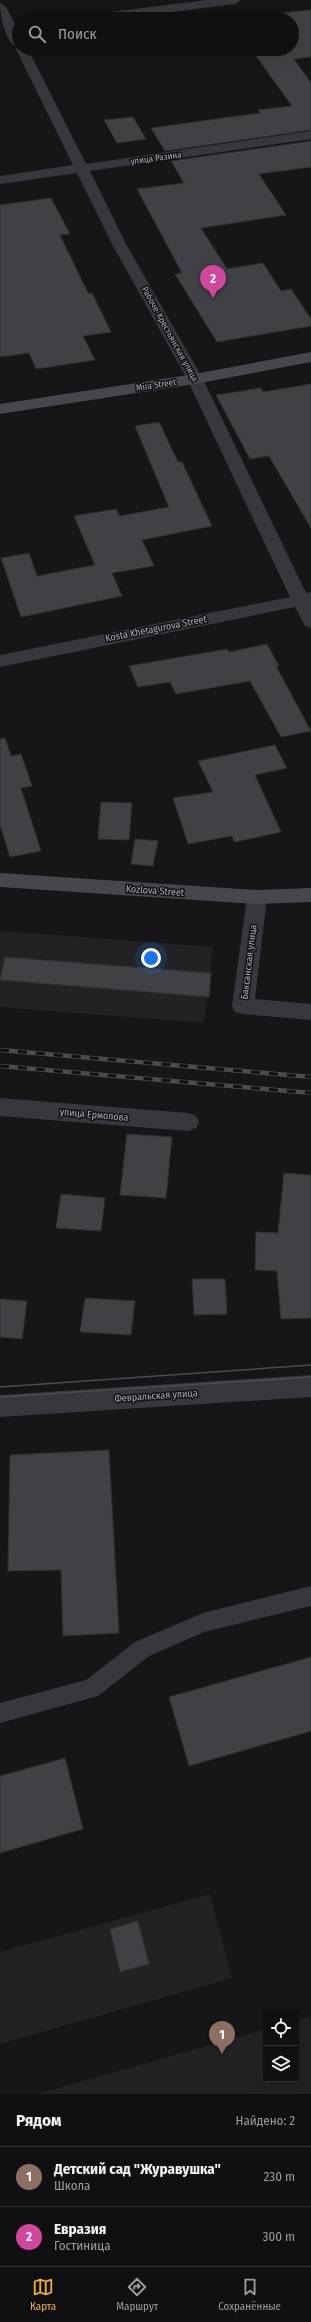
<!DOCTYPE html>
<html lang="ru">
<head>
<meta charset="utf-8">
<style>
	body { margin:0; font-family:"Fira Sans Condensed",sans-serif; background:#1e1e20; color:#f1f3f6 }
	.controls { position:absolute; right:12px; bottom:12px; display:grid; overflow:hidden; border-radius:4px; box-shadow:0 4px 16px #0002 }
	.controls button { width:36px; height:36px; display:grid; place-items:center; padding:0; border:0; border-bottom:1px solid #303032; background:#101012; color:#f1f3f6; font:20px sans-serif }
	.you { position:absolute; left:151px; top:958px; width:14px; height:14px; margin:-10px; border:3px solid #fff; border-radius:50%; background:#1a73e8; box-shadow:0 0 0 6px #1a73e833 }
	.badge { display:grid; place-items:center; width:26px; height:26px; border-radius:50%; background:#f2b134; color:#fff; font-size:13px; font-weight:700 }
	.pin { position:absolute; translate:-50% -33px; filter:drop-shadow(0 1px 2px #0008) }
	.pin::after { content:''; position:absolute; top:21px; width:14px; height:12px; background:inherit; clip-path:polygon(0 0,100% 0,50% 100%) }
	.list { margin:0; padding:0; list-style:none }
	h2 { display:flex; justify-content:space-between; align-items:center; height:52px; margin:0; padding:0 16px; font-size:17px }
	h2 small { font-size:13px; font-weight:400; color:#9c9d9f }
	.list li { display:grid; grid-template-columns:26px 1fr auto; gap:12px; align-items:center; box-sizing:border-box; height:60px; padding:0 16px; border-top:1px solid #303032 }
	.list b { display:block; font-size:15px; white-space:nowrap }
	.list p { margin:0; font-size:13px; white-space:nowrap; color:#9c9d9f }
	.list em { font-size:13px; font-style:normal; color:#9c9d9f }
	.icon { flex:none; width:22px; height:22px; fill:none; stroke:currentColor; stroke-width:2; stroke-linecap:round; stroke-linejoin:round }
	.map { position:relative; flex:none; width:311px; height:2094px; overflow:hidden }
	.search { position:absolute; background:#101012; box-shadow:0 4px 16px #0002; left:12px; right:12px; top:12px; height:44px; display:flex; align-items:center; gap:10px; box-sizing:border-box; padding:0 14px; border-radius:22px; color:#9c9d9f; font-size:15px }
	.sheet { height:172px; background:#101012 }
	nav { display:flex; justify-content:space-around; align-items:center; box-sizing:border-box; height:56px; border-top:1px solid #303032; background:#101012; font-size:11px; color:#9c9d9f }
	nav a { display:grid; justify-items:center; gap:2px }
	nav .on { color:#f2b134 }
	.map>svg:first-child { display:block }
	.built { fill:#222225 }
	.building { fill:#404145; stroke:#303034 }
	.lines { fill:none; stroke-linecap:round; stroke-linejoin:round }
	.lane { fill:#37383d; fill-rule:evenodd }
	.street { fill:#37383d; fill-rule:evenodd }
	.secondary { fill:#45474d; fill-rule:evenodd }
	.tram { stroke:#4a4c52; stroke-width:1.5 }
	.rail-casing { stroke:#4a4c52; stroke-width:4.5 }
	.rail { stroke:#111113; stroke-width:3; stroke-dasharray:9; stroke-linecap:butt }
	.labels { text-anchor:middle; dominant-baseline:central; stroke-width:3; stroke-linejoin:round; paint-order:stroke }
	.far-street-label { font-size:9px; fill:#a8adb8; stroke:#111113 }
	.street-label { font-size:10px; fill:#a8adb8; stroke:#111113 }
</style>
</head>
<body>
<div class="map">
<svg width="311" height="2094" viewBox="0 0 311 2094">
	<rect width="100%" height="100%" fill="#161618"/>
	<path class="built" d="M0 931 213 947 204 1023 0 1007Z
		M210 1894 232 1978 0 2044V1952Z
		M311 2016V2094H37L266 2029V2079H296V2020Z"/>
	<path class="building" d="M311 10V57L294 59 311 83V130L165 151 151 128 260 113 258 110 292 106 251 49H292V19L239 17Z
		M133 117 146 139 117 143 104 120Z
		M311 141V167L259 174 286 215 201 228 227 269 263 263 281 291 291 289 311 319V326L217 342 175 274 182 273 137 189 184 183 171 161Z
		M51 198 70 234 60 235 88 293H92L111 332 83 336 95 360 36 369 29 353 0 357V205Z
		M311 384V528L269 456 250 459 216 395 261 388 263 392Z
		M159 422 178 462H182L212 526 142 540 154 566 112 573 122 596 21 617 1 558 29 553 37 576 95 565 74 516 116 509 120 516 169 507 135 426Z
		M267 644 279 666H276L311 731 281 737 250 681 176 694 170 682 138 687 129 666 227 649 229 652Z
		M5 738 11 756 21 754 32 786 21 788 41 851 10 857 0 825V739Z
		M275 745 287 768 255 775 281 832 235 842 232 836 188 844 173 798 213 792 198 761Z
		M101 802 132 803 129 840 98 839Z
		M135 839 158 841 153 866 131 864Z
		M5 957 211 973 209 997 0 980Z
		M127 1134 172 1137 166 1198 120 1195Z
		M284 1173 311 1175V1318L281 1319 277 1271 255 1270 256 1232 278 1233Z
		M61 1194 105 1198 101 1231 56 1228Z
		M192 1279H225L227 1314 194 1315Z
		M85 1298 135 1301 131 1335 80 1332Z
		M0 1299 27 1301 22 1339 0 1337Z
		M109 1450 119 1633 63 1636 61 1570 8 1571 10 1455Z
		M311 1657V1731L189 1766 169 1697Z
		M65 1758 83 1829 0 1853V1776Z
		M138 1921 149 1964 120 1972 110 1929Z"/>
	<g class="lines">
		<path class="lane" d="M311 1586V1606L204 1632 149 1656 98 1696 0 1723V1703L86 1680 135 1642 203 1613Z"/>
		<path class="street" d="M207 0H241L235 4 115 19H81L87 15Z
			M0 3 6 7 19 32V49H28L86 164 311 131V139L90 171 126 244 203 379 306 593 311 592V628L305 626 295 607 0 667V655L290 597 187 379 112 244 77 173 0 184V176L73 165 16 49 17 47C5 42 0 15 0 3Z
			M257 890 264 892 267 897 255 999 311 1004V1020L243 1014 235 1012 232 1006 247 897 250 892Z
			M0 1098 188 1113 196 1116 199 1122 196 1128 188 1131 0 1116Z
			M311 1375V1397L0 1417V1395Z"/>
		<path class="secondary" d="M311 352V362L195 384 0 414V404L195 374Z
			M0 873 257 890 311 888V902L257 904 0 887Z"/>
		<path class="tram" d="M0 1387 311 1365
			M0 1397 311 1377"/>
		<g class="rail-casing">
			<path id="rail" d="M0 1050 311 1077
				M0 1066 311 1093"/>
		</g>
		<use href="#rail" class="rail"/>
	</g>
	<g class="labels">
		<g class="far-street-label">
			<text transform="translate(156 158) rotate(-8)">улица Разина</text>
			<text transform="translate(170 334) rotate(61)">Рабоче-Крестьянская улица</text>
			<text transform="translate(156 385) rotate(-9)">Mira Street</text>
		</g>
		<g class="street-label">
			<text transform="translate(156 629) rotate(-11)">Kosta Khetagurova Street</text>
			<text transform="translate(155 891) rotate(4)">Kozlova Street</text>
			<text transform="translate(249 962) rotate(-83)">Баксанская улица</text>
			<text transform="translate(94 1115) rotate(5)">улица Ермолова</text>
			<text transform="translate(156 1396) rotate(-4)">Февральская улица</text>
		</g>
	</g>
</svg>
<div class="controls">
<button><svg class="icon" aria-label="locate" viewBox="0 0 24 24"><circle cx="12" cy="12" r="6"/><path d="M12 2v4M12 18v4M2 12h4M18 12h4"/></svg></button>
<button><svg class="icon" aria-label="layers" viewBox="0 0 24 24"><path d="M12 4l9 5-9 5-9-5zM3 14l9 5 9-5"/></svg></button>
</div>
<div class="you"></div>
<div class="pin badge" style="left:222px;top:2054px;background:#8d6e63">1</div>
<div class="pin badge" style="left:213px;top:298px;background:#d1479c">2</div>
<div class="search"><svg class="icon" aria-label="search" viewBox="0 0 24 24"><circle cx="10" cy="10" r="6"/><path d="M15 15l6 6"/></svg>Поиск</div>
</div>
<section class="sheet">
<h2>Рядом<small>Найдено: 2</small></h2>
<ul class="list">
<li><span class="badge" style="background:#8d6e63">1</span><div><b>Детский сад &quot;Журавушка&quot;</b><p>Школа</p></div><em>230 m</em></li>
<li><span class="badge" style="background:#d1479c">2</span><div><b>Евразия</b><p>Гостиница</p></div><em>300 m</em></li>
</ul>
</section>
<nav>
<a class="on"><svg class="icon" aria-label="map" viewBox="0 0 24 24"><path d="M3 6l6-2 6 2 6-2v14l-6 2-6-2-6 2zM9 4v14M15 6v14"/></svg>Карта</a>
<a><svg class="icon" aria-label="directions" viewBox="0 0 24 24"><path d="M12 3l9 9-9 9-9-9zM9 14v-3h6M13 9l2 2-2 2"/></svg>Маршрут</a>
<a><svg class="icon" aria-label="saved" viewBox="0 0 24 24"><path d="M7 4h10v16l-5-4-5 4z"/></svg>Сохранённые</a>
</nav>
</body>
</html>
